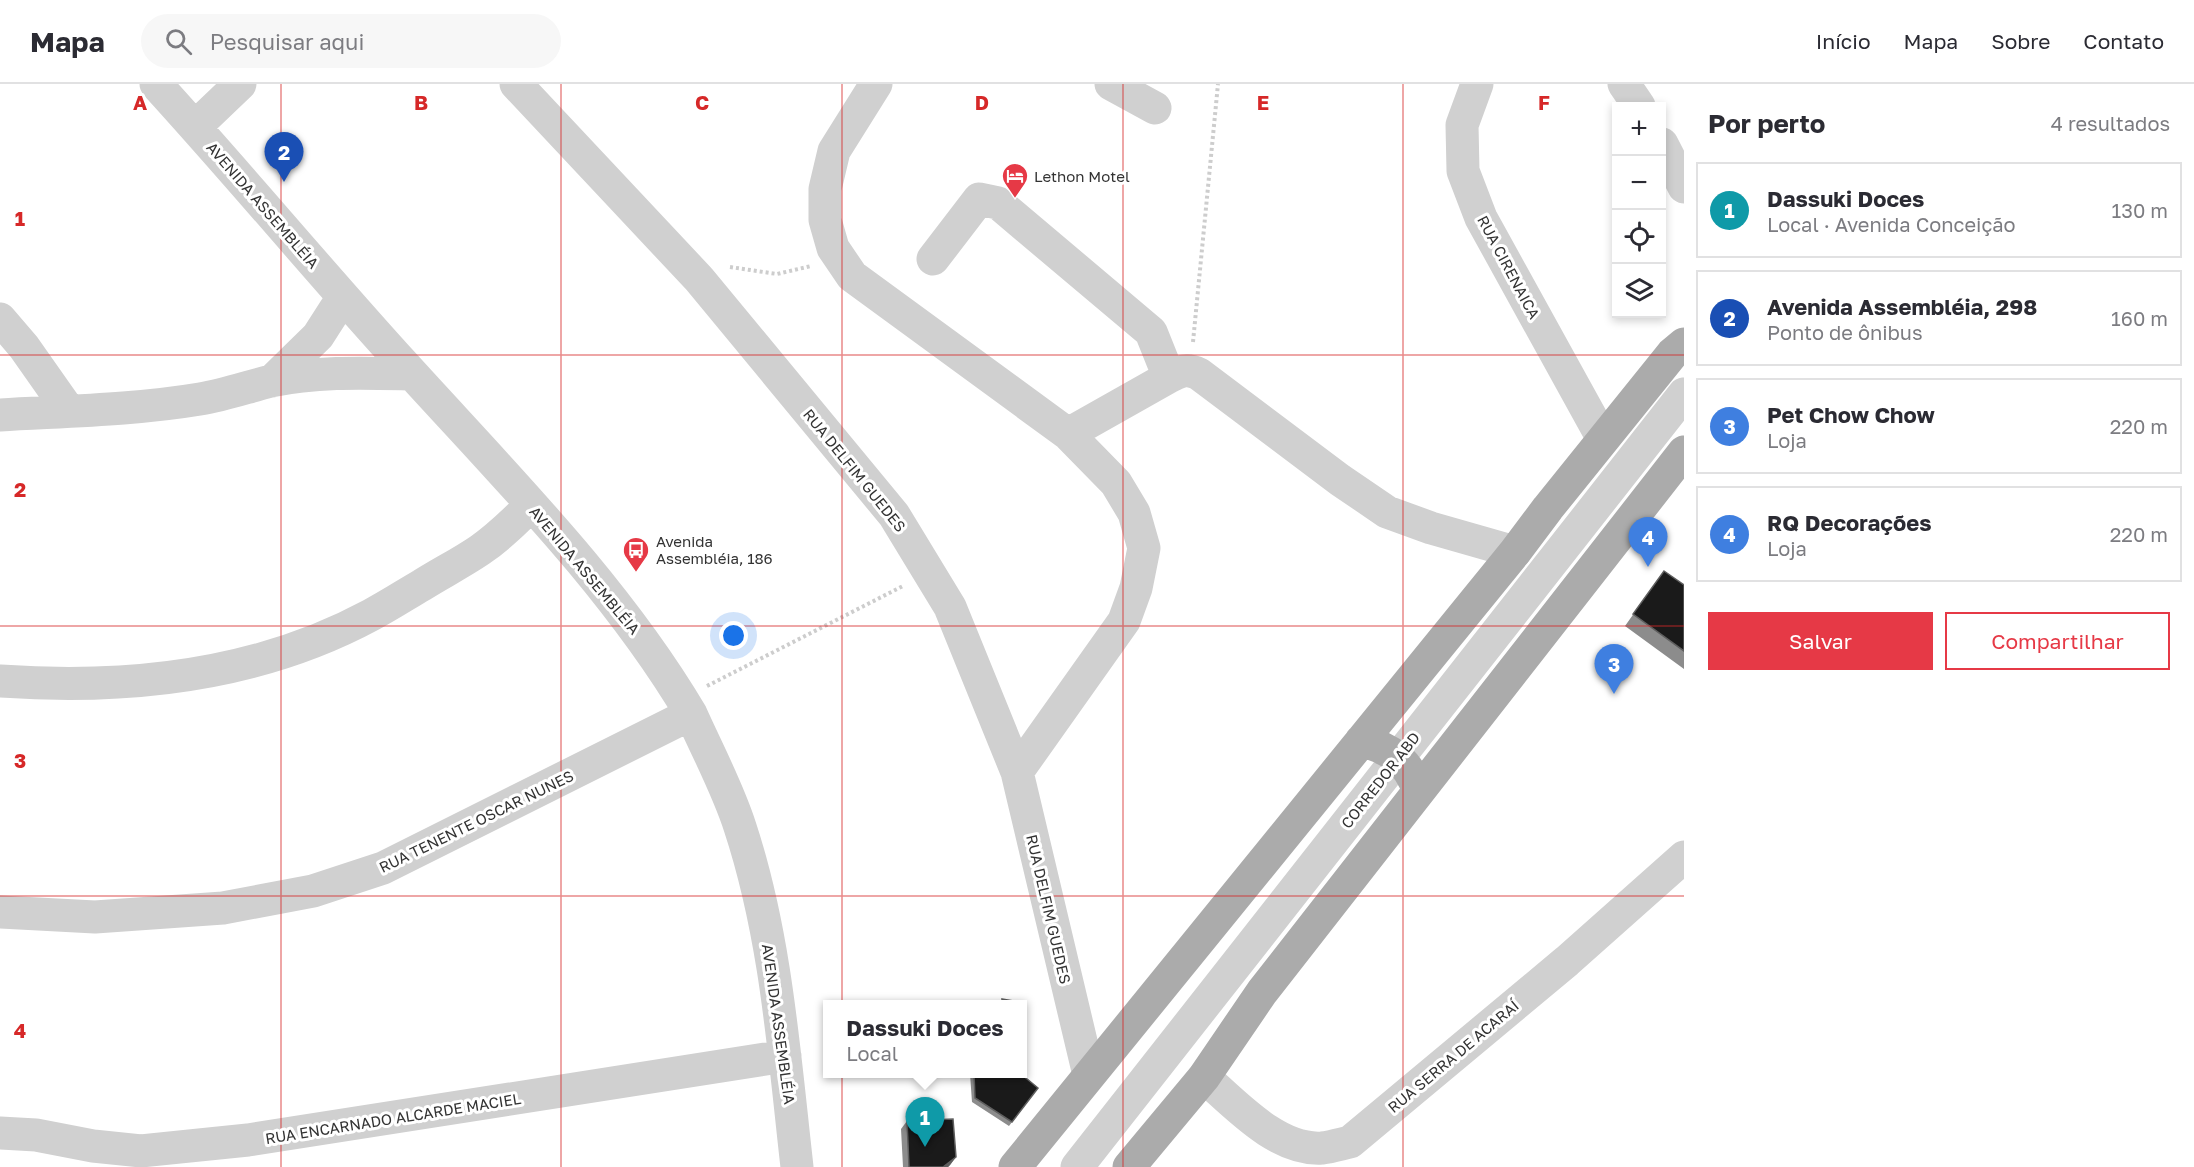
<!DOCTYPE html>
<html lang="pt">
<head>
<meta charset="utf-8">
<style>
	body { margin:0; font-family:"Golos Text",sans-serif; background:#f7f7f7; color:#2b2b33 }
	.controls { position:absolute; right:18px; top:18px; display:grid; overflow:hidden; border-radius:0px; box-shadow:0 3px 9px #0003 }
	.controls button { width:54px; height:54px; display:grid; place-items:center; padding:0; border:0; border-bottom:2px solid #e1e1e2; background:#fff; color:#2b2b33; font:30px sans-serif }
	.you { position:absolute; left:734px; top:552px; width:21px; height:21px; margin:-15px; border:4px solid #fff; border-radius:50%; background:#1a73e8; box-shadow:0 0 0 9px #1a73e833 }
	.badge { display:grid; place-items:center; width:39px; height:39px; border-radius:50%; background:#e63946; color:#fff; font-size:20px; font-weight:700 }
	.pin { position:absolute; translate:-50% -50px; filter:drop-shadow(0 2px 3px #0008) }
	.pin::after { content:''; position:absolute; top:32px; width:21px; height:18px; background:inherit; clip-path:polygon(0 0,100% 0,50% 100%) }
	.popup { position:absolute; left:823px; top:916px; width:204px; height:78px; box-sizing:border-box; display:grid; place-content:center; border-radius:0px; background:#fff; filter:drop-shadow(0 2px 4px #0005); font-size:20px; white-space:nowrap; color:#7c7c81 }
	.popup b { font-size:22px; color:#2b2b33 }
	.popup::after { content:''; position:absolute; left:50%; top:100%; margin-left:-12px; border:12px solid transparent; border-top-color:#fff }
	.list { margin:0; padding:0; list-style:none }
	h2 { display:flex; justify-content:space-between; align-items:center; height:78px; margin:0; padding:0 24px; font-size:26px }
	h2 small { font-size:20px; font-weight:400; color:#7c7c81 }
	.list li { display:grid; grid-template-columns:39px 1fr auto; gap:18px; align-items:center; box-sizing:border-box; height:96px; margin:0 12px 12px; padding:0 12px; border:2px solid #e1e1e2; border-radius:0px }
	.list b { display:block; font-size:22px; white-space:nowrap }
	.list p { margin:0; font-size:20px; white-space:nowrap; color:#7c7c81 }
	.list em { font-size:20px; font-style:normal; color:#7c7c81 }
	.actions { display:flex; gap:12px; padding:18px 24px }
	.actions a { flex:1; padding:14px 0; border:2px solid #e63946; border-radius:0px; text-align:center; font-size:21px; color:#e63946 }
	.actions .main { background:#e63946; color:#fff }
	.icon { flex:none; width:33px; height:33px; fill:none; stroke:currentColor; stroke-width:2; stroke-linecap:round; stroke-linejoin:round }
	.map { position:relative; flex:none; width:1684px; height:1083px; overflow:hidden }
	header { display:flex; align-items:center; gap:36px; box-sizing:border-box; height:84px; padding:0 30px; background:#fff; border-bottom:2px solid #e1e1e2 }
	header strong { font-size:28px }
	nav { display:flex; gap:33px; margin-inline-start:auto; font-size:21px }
	.search { width:420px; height:54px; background:#f7f7f7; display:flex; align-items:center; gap:15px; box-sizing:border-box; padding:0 21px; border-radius:33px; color:#7c7c81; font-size:22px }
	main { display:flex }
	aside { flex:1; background:#fff }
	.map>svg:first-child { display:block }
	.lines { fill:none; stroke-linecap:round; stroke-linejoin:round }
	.path { stroke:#cdcdcd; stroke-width:4; stroke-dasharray:3 3; stroke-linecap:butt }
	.minor { stroke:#d0d0d0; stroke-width:33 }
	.major { stroke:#ababab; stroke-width:33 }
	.wall { fill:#8c8c8c }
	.shaded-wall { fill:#5f5f5f }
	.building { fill:#1a1a1a; stroke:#5f5f5f; stroke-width:1.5 }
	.grid { fill:none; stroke:#d62828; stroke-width:1.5; stroke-opacity:0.55 }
	.labels { text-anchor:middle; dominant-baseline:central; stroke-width:6; stroke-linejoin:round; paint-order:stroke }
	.poi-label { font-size:15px; fill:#333; stroke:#fff; text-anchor:start }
	.street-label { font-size:15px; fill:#333; stroke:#fff }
	.grid-label { font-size:20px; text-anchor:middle; font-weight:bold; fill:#d62828; stroke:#fff; stroke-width:6; stroke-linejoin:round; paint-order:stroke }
</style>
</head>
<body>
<header>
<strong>Mapa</strong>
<div class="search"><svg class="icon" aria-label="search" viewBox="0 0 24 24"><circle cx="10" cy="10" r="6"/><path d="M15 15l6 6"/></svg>Pesquisar aqui</div>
<nav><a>Início</a><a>Mapa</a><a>Sobre</a><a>Contato</a></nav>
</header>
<main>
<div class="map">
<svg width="1684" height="1083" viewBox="0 0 1684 1083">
	<rect width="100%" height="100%" fill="#fff"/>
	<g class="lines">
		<path class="path" d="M730 183 777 190 811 182
			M1193 258 1218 0
			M707 602 903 502"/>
		<path class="minor" d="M156 0C241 93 321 190 406 283 505 392 616 503 691 630 707 666 728 705 740 743 776 852 784 969 797 1083
			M516 0 699 195 894 431 950 523 1017 688 1089 991
			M876 0 834 67 825 105V136L833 164 852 192 1068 350 1116 399 1134 429 1144 464 1136 504 1124 537 1017 688
			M1111 0 1155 24
			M1477 0 1462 41 1463 87 1481 134 1603 355
			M1624 0 1639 22
			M195 43 240 0
			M1662 60 1684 103
			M933 175 979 115 998 119 1151 248 1169 293
			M0 235 24 263 69 327
			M272 297 318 252 343 213
			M0 331C67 327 134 326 200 315 225 311 247 303 271 297 317 287 366 289 412 290
			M1068 350 1169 293C1180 287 1187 284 1199 290L1340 396 1387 428 1431 444 1515 468
			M0 597C126 606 258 592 371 531 388 522 405 511 422 501 441 489 461 479 480 466 499 453 515 437 531 421
			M0 828 95 833 223 824 313 807 383 784 691 630
			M1204 993C1235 1020 1277 1067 1322 1064 1331 1063 1341 1060 1350 1058L1567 877 1684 773
			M0 1049 36 1051 93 1062 141 1067 248 1056 785 972
			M1077 1083 1684 310"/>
		<path class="major" d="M1361 657C1392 664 1408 678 1419 707
			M1015 1083 1515 468 1548 424 1672 270 1684 260
			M1129 1083 1204 993 1262 908 1684 368"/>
	</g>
	<path class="wall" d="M1664 487 1684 501V585L1625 542Z
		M970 990H1021L1038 1004 1009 1042 972 1018Z
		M907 1037 956 1073 950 1081 948 1083H903L901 1045Z"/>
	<path class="shaded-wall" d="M956 1073 950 1081 948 1083H943Z"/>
	<path class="building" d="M1664 487 1684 501V567L1633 530Z
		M1002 915 1019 918 1018 921H1002Z
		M974 990H1021L1038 1004 1012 1038 975 1014Z
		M953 1035 956 1073 943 1083H909L907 1037Z"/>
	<path class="grid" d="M281 0V1083M561 0V1083M842 0V1083M1123 0V1083M1403 0V1083M0 271H1684M0 542H1684M0 812H1684"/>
	<defs>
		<g id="hotel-pin" transform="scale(1.35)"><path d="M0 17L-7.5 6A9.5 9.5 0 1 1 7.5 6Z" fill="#e63946" stroke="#fff"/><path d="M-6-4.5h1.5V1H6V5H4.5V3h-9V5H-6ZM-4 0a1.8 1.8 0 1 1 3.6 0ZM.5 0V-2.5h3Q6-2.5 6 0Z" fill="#fff"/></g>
		<g id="bus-pin" transform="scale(1.35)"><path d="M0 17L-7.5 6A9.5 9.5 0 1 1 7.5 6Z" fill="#e63946" stroke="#fff"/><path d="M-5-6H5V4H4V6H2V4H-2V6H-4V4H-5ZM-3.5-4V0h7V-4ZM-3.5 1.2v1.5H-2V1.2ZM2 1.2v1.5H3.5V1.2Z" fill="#fff"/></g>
	</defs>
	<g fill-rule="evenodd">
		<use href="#hotel-pin" x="1015" y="92"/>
		<use href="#bus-pin" x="636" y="466"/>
	</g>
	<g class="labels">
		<g class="poi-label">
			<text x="1034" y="92">Lethon Motel</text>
			<text x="656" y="457">Avenida<tspan x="656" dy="17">Assembléia, 186</tspan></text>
		</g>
		<g class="street-label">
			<text transform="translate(263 121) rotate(49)">AVENIDA ASSEMBLÉIA</text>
			<text transform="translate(1509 183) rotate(62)">RUA CIRENAICA</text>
			<text transform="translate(855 386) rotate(51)">RUA DELFIM GUEDES</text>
			<text transform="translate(585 486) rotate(50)">AVENIDA ASSEMBLÉIA</text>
			<text transform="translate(1380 696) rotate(-52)">CORREDOR ABD</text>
			<text transform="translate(476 737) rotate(-26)">RUA TENENTE OSCAR NUNES</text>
			<text transform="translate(1049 825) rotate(77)">RUA DELFIM GUEDES</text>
			<text transform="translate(779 940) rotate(82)">AVENIDA ASSEMBLÉIA</text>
			<text transform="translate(1453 972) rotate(-40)">RUA SERRA DE ACARAÍ</text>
			<text transform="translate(393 1034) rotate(-9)">RUA ENCARNADO ALCARDE MACIEL</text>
		</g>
	</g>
	<g class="grid-label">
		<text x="140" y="26">A</text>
		<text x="421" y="26">B</text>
		<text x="702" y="26">C</text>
		<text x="982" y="26">D</text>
		<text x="1263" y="26">E</text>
		<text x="1544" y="26">F</text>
		<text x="20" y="142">1</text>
		<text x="20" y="413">2</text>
		<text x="20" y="684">3</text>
		<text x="20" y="954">4</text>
	</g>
</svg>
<div class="controls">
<button>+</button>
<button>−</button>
<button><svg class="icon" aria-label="locate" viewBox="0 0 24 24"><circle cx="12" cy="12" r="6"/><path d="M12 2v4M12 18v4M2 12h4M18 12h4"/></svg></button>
<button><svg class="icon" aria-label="layers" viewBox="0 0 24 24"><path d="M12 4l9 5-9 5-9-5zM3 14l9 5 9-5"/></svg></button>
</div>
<div class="you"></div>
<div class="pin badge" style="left:925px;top:1063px;background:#0f9aa8">1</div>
<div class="popup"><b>Dassuki Doces</b>Local</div>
<div class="pin badge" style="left:284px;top:98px;background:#1a4fb4">2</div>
<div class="pin badge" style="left:1614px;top:610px;background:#3f7fe0">3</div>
<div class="pin badge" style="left:1648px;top:483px;background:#3f7fe0">4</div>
</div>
<aside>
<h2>Por perto<small>4 resultados</small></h2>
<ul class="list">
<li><span class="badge" style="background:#0f9aa8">1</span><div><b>Dassuki Doces</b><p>Local · Avenida Conceição</p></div><em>130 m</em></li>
<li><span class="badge" style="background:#1a4fb4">2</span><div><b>Avenida Assembléia, 298</b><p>Ponto de ônibus</p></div><em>160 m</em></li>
<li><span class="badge" style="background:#3f7fe0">3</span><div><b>Pet Chow Chow</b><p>Loja</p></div><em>220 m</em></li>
<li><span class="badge" style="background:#3f7fe0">4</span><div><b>RQ Decorações</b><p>Loja</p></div><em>220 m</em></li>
</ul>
<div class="actions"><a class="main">Salvar</a><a>Compartilhar</a></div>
</aside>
</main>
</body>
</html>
